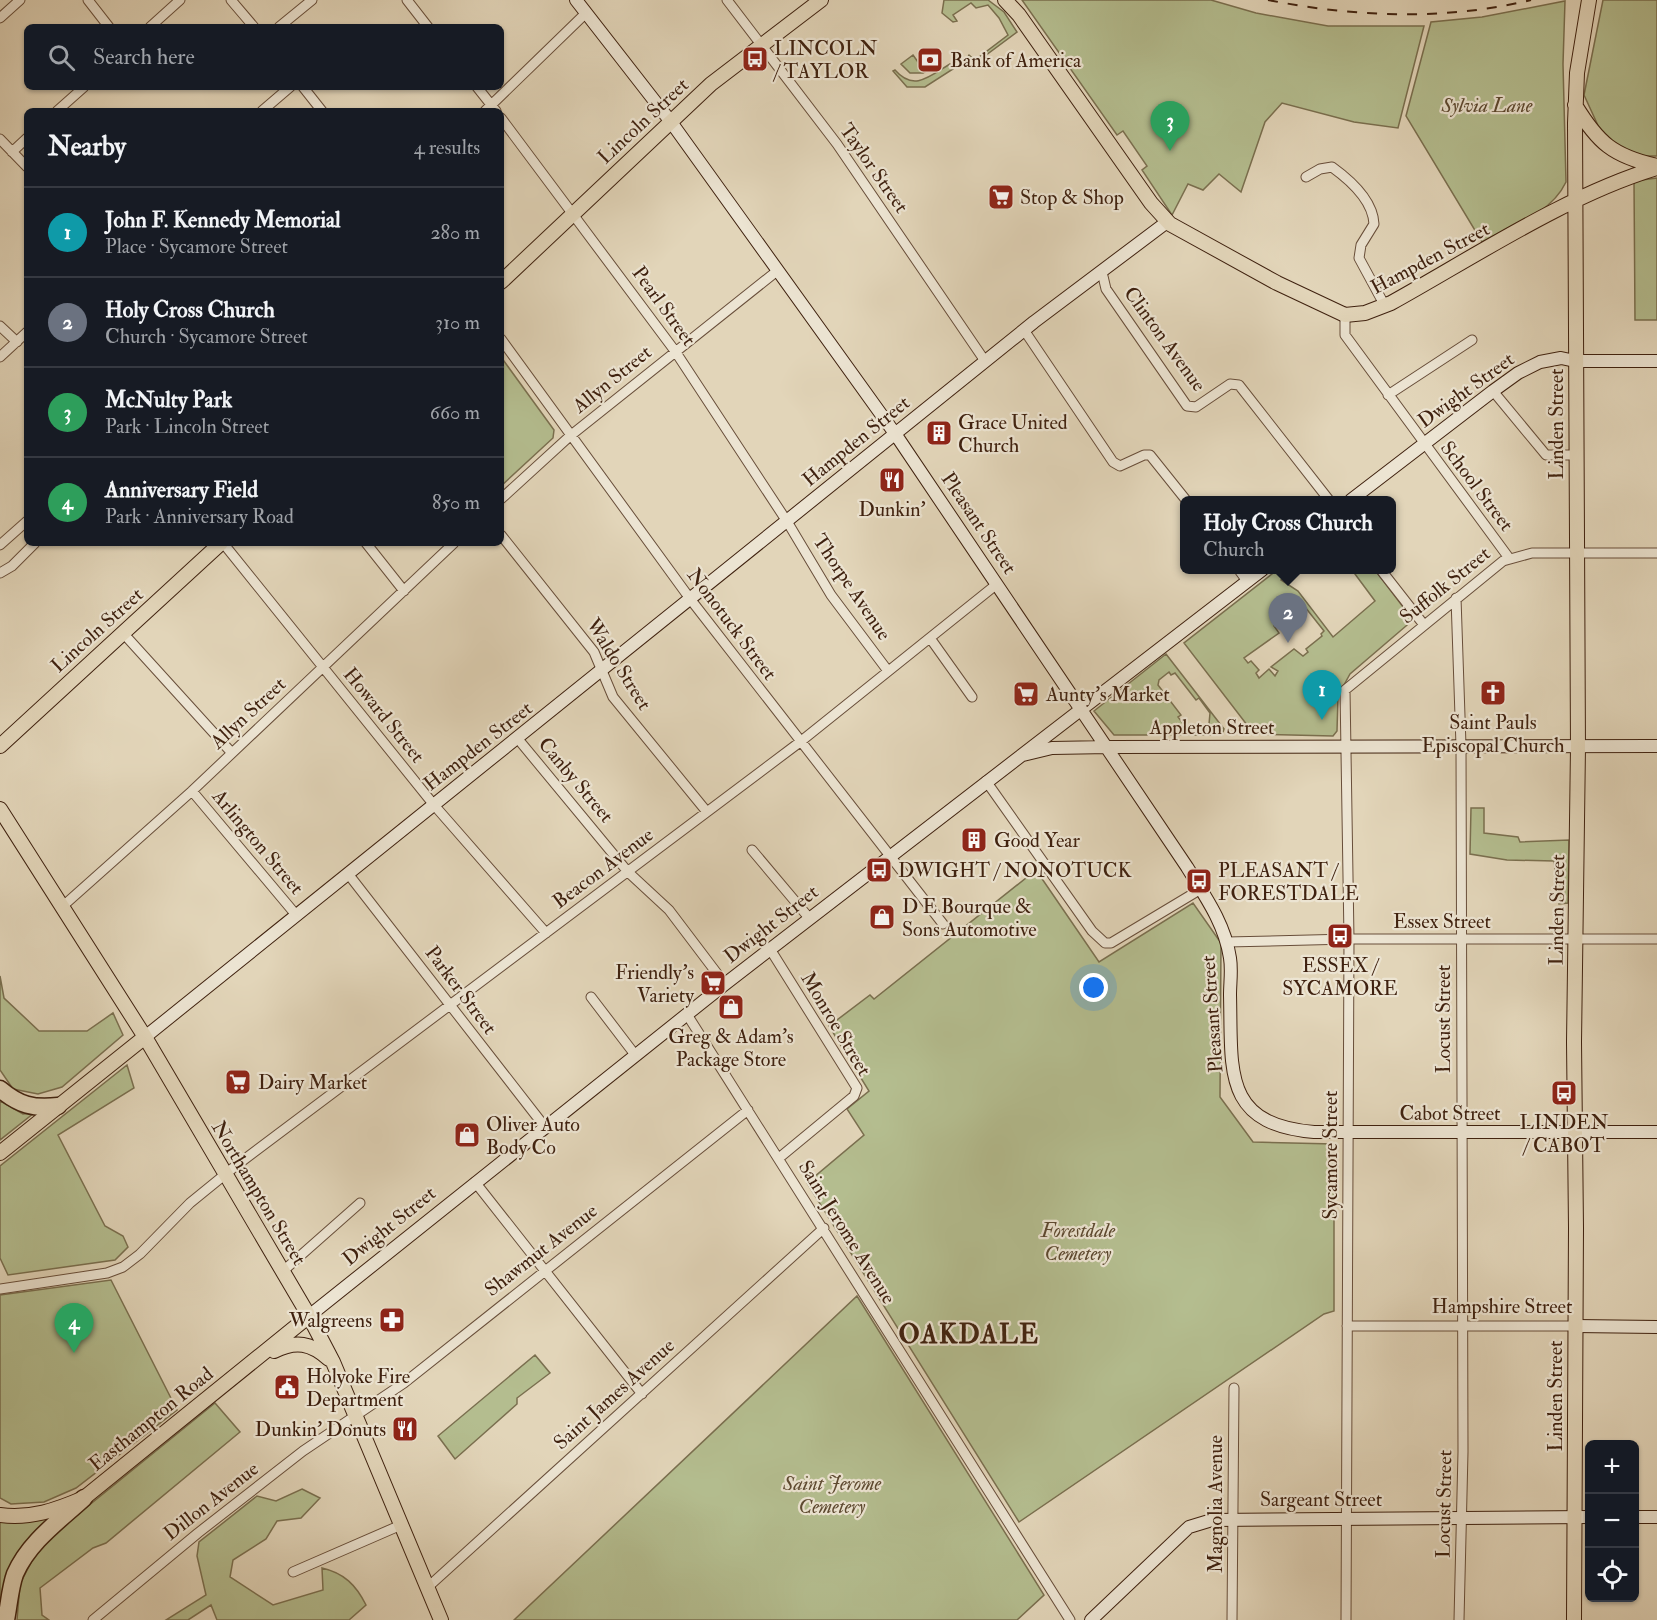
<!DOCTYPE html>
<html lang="en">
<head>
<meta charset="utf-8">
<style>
	body { margin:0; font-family:"IM FELL Double Pica",serif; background:#242831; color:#f1f3f6 }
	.controls { position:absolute; right:18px; bottom:18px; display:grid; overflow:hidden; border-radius:9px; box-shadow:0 2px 4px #0004 }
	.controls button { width:54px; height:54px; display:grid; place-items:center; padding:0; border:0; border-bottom:2px solid #363941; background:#171b24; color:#f1f3f6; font:30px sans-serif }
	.you { position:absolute; left:1094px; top:988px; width:21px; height:21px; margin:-15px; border:4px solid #fff; border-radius:50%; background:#1a73e8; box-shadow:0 0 0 9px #1a73e833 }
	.badge { display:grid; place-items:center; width:39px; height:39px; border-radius:50%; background:#0f766e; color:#fff; font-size:20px; font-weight:700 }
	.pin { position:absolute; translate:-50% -50px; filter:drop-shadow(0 2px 3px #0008) }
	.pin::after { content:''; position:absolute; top:32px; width:21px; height:18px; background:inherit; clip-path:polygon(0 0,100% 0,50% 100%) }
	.popup { position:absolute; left:1180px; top:496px; width:216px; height:78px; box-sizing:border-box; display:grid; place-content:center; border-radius:9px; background:#171b24; filter:drop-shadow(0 2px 4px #0005); font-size:20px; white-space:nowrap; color:#9ea1a6 }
	.popup b { font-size:22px; color:#f1f3f6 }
	.popup::after { content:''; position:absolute; left:50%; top:100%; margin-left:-12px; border:12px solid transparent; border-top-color:#171b24 }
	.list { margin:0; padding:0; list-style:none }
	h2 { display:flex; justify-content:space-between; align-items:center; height:78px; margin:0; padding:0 24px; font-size:26px }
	h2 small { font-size:20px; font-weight:400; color:#9ea1a6 }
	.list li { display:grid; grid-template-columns:39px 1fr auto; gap:18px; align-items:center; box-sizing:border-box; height:90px; padding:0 24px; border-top:2px solid #363941 }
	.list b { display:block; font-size:22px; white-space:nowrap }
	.list p { margin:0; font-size:20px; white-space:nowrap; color:#9ea1a6 }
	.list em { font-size:20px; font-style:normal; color:#9ea1a6 }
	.icon { flex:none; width:33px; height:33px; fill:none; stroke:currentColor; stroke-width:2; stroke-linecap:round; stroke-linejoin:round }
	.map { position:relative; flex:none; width:1657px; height:1620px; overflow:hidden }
	.search { position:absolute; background:#171b24; box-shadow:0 2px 4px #0004; left:24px; top:24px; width:480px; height:66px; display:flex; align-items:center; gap:15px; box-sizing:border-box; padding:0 21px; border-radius:9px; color:#9ea1a6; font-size:22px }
	.panel { position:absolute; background:#171b24; box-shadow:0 2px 4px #0004; left:24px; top:108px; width:480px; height:438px; border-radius:9px }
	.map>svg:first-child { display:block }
	.green { fill:#b4bd8f; stroke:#7a6f4f; stroke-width:1.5; fill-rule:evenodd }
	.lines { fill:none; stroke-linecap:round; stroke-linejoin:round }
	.street-casing { stroke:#684e3a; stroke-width:11 }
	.secondary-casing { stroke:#3f210f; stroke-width:14 }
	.primary-casing { stroke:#3f210f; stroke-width:16 }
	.highway-casing { stroke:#3f210f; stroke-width:19 }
	.street { stroke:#ece4d2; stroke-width:9 }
	.secondary { stroke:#ece4d2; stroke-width:12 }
	.primary { stroke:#e2d5b9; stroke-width:14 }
	.highway { stroke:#e2d5b9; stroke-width:16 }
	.rail { stroke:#3f210f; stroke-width:2; stroke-dasharray:10 10; stroke-linecap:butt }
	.labels { text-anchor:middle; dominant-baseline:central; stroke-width:4.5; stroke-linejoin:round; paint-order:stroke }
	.poi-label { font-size:20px; fill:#3f210f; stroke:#ece4d2; text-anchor:start }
	.park-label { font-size:20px; font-style:italic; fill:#5c482f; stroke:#ece4d2 }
	.street-label { font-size:20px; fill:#3f210f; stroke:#ece4d2 }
	.district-label { font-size:26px; font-weight:bold; letter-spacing:1.5px; fill:#3f210f; stroke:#ece4d2 }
</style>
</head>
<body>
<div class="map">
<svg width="1657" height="1620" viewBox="0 0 1657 1620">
	<rect width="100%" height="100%" fill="#e2d5b9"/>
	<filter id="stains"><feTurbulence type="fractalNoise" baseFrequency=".00333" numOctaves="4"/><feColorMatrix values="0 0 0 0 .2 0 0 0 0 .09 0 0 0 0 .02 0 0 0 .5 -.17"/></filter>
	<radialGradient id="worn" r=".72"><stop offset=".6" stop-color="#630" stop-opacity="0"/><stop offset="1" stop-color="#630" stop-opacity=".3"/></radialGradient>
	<path class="green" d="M944 0H988L1004 12 1017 32 978 61 970 62 967 58 969 55 975 60 1008 35 999 18 988 5 976 8 971 3 953 15 957 21 953 22 942 13Z
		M1022 0H1211L1256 13 1328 26H1424L1398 128 1354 122 1282 103 1265 122 1241 192 1219 174 1203 190 1188 184 1172 215 1142 170 1147 166 1123 131 1117 135Z
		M1603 0H1657V156H1642L1620 149 1601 132 1584 95Z
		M1565 1 1563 64 1566 182C1551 214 1512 226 1482 242L1406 116 1431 22 1482 17Z
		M913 55 925 72 923 73H910L901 64Z
		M950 64 953 69 925 87H907L893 71 895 70C914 92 930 76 950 64Z
		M1657 178V320H1635L1634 181Z
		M501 357 554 430 553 438 501 486Z
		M1277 570H1294L1281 580 1298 591 1333 637 1375 601 1352 570H1375L1413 620 1350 674 1338 696 1337 731 1333 736 1254 734 1184 643ZM1305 607 1324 631 1321 634 1322 636 1306 649 1308 652 1303 656 1294 649 1271 667 1278 671 1275 676 1269 669 1259 678 1256 673 1259 670 1251 661 1248 663 1244 658 1279 633 1274 626 1288 615 1291 618Z
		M1166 654 1224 729 1222 735H1114L1094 711ZM1169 672 1171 675 1175 673 1196 700 1199 698 1210 713 1209 724 1199 731 1188 730 1178 717 1181 715 1158 685 1159 680Z
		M1471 808H1484V833L1518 837 1520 842 1569 840 1568 903 1559 904 1554 861 1507 860 1470 854Z
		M1036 870 1099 962 1193 903 1221 943 1220 1097 1253 1142 1334 1144V1311L1324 1314 1019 1522 807 1183 864 1135 847 1109 869 1091 829 1026 870 995 874 999Z
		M0 976 4 998 39 1031H87L113 1013 123 1035 62 1087 38 1094 13 1089 0 1070Z
		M127 1065 134 1088 58 1135 105 1226 123 1236 128 1247 115 1260 8 1275 0 1258V1166Z
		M0 1101 23 1114 34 1113 0 1140Z
		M111 1280 177 1410 76 1488 44 1502 11 1504 0 1498V1295Z
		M857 1296 1044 1595 1017 1620H514Z
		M535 1355 550 1373 517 1398V1404L455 1459 438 1436Z
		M215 1403 240 1432 106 1543 93 1548 40 1588 42 1615 49 1620H17L20 1584 40 1545Z
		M302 1489 320 1498 301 1518 277 1521 266 1539 233 1560 230 1577 273 1605 323 1590 322 1568C344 1573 356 1585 366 1605L349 1620H217L211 1605 188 1620H166L206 1595 197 1556 199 1542 257 1496 276 1501Z
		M65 1509 33 1535 0 1620V1520Z"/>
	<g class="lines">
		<g class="street-casing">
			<path id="street" d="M88 0 109 27
				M231 0 254 27
				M407 0 428 27
				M727 0 837 144 985 361
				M0 18 20 0
				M150 27 180 0
				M279 27 312 0
				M303 87 322 111
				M477 87 496 111
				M57 111 84 87
				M262 111 290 87
				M485 111 586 13
				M501 118 675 351 788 523 831 595 888 671
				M0 139 27 167
				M12 152 27 138
				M1306 177 1320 169 1332 167C1350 180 1373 201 1374 224L1361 245 1359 258 1385 306
				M1102 272 1106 289 1187 406 1196 407 1230 384 1239 385 1329 500
				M1345 315V335L1509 558
				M0 326 17 342
				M1024 330 1113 462 1120 466 1144 455H1150L1186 500
				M501 339 691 600 943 924
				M0 357 27 332
				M1493 391 1546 455H1575
				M1388 395 1472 340
				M501 499 570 436 777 271
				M501 535 594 652 613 697 707 812
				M223 543 434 805 546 933
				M366 543 404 591
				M0 545 27 521
				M1239 570 1247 581
				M1381 570 1424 625
				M0 573 12 566 35 543
				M1456 598 1461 746 1463 1452 1459 1620
				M123 633 231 752
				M930 638 972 697
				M518 739 628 872 669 910 725 984
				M986 781 1092 931 1105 943H1111L1201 889
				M192 791 297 916
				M752 850 810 919
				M349 875 545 1127
				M63 906 192 791 454 543
				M1227 942 1349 939H1657
				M770 949 857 1088 854 1096 779 1158
				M591 997 636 1056
				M688 1016 1070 1620
				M475 1182 642 1394
				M283 1271 360 1203
				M0 1289 107 1273 123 1267 140 1254 190 1203 233 1168 800 742 997 584
				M1347 1326H1575
				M293 1572 401 1525
				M428 1587 824 1228
				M93 1620 198 1533 303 1451 404 1383 748 1110
				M1232 1620 1234 1388
				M1346 1620 1349 939 1345 690 1503 561 1532 553H1657"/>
		</g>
		<g class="secondary-casing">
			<path id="secondary" d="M576 0 671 122 896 435 1187 867C1205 896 1225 924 1230 958 1232 970 1230 983 1230 995 1232 1071 1222 1124 1314 1132H1657
				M1351 500 1493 391 1518 373 1540 362 1561 358 1575 361H1657
				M1023 755 1052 748 1109 747 1657 746
				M145 1037 1034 322 1167 222
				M309 1316 725 984 1262 570
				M1575 1326 1657 1327
				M1634 1517H1657
				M1091 1620 1189 1527 1212 1520 1590 1517"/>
		</g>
		<g class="primary-casing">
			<path id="primary" d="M1005 0 1019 15 1151 203 1170 224 1277 283 1345 315 1365 313 1391 303C1474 257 1567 195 1657 168
				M1575 105C1598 143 1613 156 1657 166
				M501 282 711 84 821 0
				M0 746 221 543
				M0 809 145 1037 309 1316 333 1362 441 1620
				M0 1153 145 1037
				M274 1351C296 1340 311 1343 329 1359
				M0 1515C31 1519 56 1510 84 1498L309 1316
				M1574 1620 1576 1228 1574 1042 1578 747 1575 123 1577 73 1589 0"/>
		</g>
		<g class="highway-casing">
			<path id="highway" d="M0 1089C19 1105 33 1109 58 1106
				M6 1620C9 1605 10 1588 15 1574 29 1542 59 1521 84 1498"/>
		</g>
		<use href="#street" class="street"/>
		<use href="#secondary" class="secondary"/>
		<use href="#primary" class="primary"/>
		<use href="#highway" class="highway"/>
		<path class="rail" d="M1268 0C1355 17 1444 21 1531 0"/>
	</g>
	<defs>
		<g id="bus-square" transform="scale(1.35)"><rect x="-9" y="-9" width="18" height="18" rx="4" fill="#8f2418" stroke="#ece4d2"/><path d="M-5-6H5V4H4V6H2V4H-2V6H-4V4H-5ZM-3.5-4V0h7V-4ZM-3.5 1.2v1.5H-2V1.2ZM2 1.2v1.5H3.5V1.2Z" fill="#fff"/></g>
		<g id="bank-square" transform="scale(1.35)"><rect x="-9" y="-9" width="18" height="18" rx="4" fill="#8f2418" stroke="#ece4d2"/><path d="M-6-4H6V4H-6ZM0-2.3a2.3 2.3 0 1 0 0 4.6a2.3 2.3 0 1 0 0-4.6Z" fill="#fff"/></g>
		<g id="supermarket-square" transform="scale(1.35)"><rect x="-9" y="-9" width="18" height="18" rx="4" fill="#8f2418" stroke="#ece4d2"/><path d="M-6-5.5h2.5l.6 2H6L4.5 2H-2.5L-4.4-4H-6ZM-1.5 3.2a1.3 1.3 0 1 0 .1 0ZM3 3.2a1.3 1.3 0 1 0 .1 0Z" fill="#fff"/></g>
		<g id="building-square" transform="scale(1.35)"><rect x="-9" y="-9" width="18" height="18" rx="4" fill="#8f2418" stroke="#ece4d2"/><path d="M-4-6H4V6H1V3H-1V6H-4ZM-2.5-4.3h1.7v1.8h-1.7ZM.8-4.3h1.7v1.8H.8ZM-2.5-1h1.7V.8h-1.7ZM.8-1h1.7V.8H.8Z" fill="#fff"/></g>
		<g id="restaurant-square" transform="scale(1.35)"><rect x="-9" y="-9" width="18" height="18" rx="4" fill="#8f2418" stroke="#ece4d2"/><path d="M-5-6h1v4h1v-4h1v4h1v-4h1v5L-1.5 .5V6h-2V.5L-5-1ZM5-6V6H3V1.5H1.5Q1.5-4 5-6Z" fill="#fff"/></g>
		<g id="church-square" transform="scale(1.35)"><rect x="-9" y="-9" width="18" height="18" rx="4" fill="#8f2418" stroke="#ece4d2"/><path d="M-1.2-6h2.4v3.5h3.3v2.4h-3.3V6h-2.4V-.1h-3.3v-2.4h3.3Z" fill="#fff"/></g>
		<g id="shop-square" transform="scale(1.35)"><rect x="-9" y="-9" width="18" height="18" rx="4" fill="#8f2418" stroke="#ece4d2"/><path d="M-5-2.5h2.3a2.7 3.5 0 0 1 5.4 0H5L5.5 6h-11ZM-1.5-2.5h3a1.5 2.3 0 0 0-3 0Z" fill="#fff"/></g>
		<g id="pharmacy-square" transform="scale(1.35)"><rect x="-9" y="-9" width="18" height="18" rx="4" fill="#8f2418" stroke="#ece4d2"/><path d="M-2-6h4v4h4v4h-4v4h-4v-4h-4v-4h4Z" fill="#fff"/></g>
		<g id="civic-square" transform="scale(1.35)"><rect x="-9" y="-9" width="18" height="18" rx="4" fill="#8f2418" stroke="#ece4d2"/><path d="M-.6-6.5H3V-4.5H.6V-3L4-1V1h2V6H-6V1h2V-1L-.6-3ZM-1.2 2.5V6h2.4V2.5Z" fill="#fff"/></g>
	</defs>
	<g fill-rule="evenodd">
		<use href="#bus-square" x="755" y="59"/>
		<use href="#bank-square" x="930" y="60"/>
		<use href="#supermarket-square" x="1001" y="197"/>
		<use href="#building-square" x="939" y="433"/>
		<use href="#restaurant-square" x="892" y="480"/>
		<use href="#church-square" x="1493" y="693"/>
		<use href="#supermarket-square" x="1026" y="694"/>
		<use href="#building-square" x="974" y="840"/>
		<use href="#bus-square" x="879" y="870"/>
		<use href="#bus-square" x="1199" y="881"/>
		<use href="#shop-square" x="882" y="917"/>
		<use href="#bus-square" x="1340" y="936"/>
		<use href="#supermarket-square" x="713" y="983"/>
		<use href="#shop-square" x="731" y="1007"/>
		<use href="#supermarket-square" x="238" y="1082"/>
		<use href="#bus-square" x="1564" y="1093"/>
		<use href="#shop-square" x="467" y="1135"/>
		<use href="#pharmacy-square" x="392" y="1320"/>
		<use href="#civic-square" x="287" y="1387"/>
		<use href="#restaurant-square" x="405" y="1429"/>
	</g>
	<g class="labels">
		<g class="poi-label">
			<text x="774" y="48">LINCOLN<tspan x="774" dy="23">/ TAYLOR</tspan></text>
			<text x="950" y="60">Bank of America</text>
			<text x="1020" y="197">Stop &amp; Shop</text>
			<text x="958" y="422">Grace United<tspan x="958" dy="23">Church</tspan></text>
			<text x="892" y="509" text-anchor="middle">Dunkin'</text>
			<text x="1046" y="694">Aunty's Market</text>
			<text x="1493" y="722" text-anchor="middle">Saint Pauls<tspan x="1493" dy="23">Episcopal Church</tspan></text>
			<text x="994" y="840">Good Year</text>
			<text x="898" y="870">DWIGHT / NONOTUCK</text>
			<text x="1218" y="870">PLEASANT /<tspan x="1218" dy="23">FORESTDALE</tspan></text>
			<text x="902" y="906">D E Bourque &amp;<tspan x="902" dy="23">Sons Automotive</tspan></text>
			<text x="1340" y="965" text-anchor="middle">ESSEX /<tspan x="1340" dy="23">SYCAMORE</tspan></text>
			<text x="694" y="972" text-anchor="end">Friendly's<tspan x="694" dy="23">Variety</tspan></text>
			<text x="731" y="1036" text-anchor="middle">Greg &amp; Adam's<tspan x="731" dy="23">Package Store</tspan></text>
			<text x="258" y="1082">Dairy Market</text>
			<text x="1564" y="1122" text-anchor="middle">LINDEN<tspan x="1564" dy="23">/ CABOT</tspan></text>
			<text x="486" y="1124">Oliver Auto<tspan x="486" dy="23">Body Co</tspan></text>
			<text x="372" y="1320" text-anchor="end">Walgreens</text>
			<text x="306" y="1376">Holyoke Fire<tspan x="306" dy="23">Department</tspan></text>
			<text x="386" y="1429" text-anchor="end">Dunkin' Donuts</text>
		</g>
		<g class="park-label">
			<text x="1487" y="105">Sylvia Lane</text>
			<text x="1078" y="1230">Forestdale<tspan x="1078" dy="23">Cemetery</tspan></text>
			<text x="832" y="1483">Saint Jerome<tspan x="832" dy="23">Cemetery</tspan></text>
		</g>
		<g class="street-label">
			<text transform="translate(643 121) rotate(-43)">Lincoln Street</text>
			<text transform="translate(874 168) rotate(55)">Taylor Street</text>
			<text transform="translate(1430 258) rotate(-28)">Hampden Street</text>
			<text transform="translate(664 306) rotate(54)">Pearl Street</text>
			<text transform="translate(1165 339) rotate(54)">Clinton Avenue</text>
			<text transform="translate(612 379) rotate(-39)">Allyn Street</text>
			<text transform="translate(1466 390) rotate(-36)">Dwight Street</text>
			<text transform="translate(1556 424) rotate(-90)">Linden Street</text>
			<text transform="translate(856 441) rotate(-39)">Hampden Street</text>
			<text transform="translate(1477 486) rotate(53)">School Street</text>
			<text transform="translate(979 523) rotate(56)">Pleasant Street</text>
			<text transform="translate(1445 585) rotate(-39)">Suffolk Street</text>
			<text transform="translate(852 587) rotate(56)">Thorpe Avenue</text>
			<text transform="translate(732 624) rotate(53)">Nonotuck Street</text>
			<text transform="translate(97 630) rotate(-42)">Lincoln Street</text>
			<text transform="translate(619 664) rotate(58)">Waldo Street</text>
			<text transform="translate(248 713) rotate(-43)">Allyn Street</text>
			<text transform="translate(384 715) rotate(51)">Howard Street</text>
			<text x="1212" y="727">Appleton Street</text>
			<text transform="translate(478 746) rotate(-38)">Hampden Street</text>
			<text transform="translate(576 780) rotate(50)">Canby Street</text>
			<text transform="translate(258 842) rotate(50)">Arlington Street</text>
			<text transform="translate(603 868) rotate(-37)">Beacon Avenue</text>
			<text transform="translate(1557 910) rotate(-89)">Linden Street</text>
			<text x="1442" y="921">Essex Street</text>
			<text transform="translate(771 924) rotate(-38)">Dwight Street</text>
			<text transform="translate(461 990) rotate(53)">Parker Street</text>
			<text transform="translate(1212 1014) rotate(-94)">Pleasant Street</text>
			<text transform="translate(1443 1019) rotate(-90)">Locust Street</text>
			<text transform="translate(836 1024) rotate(59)">Monroe Street</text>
			<text x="1450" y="1113">Cabot Street</text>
			<text transform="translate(1330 1155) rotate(-90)">Sycamore Street</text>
			<text transform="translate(259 1193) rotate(59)">Northampton Street</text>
			<text transform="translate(389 1226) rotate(-39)">Dwight Street</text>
			<text transform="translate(847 1232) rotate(58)">Saint Jerome Avenue</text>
			<text transform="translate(541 1250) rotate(-38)">Shawmut Avenue</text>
			<text x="1502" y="1306">Hampshire Street</text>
			<text transform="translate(614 1394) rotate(-42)">Saint James Avenue</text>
			<text transform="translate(1555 1396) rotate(-90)">Linden Street</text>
			<text transform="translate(151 1419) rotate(-39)">Easthampton Road</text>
			<text x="1321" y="1499">Sargeant Street</text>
			<text transform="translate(211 1501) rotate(-38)">Dillon Avenue</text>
			<text transform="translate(1215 1504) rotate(-90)">Magnolia Avenue</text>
			<text transform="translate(1444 1504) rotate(-89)">Locust Street</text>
		</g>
		<g class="district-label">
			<text x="969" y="1335">OAKDALE</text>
		</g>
	</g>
	<rect width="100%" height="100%" filter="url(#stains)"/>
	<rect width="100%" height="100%" fill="url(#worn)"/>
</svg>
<div class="controls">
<button>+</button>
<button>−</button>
<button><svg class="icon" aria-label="locate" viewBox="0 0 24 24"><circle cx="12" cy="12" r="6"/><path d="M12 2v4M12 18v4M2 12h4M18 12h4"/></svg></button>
</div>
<div class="you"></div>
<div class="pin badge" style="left:1322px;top:720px;background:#0f9aa8">1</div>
<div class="pin badge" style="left:1288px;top:643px;background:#6b7280">2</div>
<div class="popup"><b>Holy Cross Church</b>Church</div>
<div class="pin badge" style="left:1170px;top:151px;background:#2e9e5b">3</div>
<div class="pin badge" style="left:74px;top:1353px;background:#2e9e5b">4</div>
<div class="search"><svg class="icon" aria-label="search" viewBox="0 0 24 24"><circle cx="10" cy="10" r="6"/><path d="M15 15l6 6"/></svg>Search here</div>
<section class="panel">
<h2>Nearby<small>4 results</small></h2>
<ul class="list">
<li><span class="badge" style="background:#0f9aa8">1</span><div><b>John F. Kennedy Memorial</b><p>Place · Sycamore Street</p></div><em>280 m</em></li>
<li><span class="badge" style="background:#6b7280">2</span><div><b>Holy Cross Church</b><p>Church · Sycamore Street</p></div><em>310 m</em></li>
<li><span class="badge" style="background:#2e9e5b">3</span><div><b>McNulty Park</b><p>Park · Lincoln Street</p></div><em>660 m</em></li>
<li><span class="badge" style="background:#2e9e5b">4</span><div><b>Anniversary Field</b><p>Park · Anniversary Road</p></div><em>850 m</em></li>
</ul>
</section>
</div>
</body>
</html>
